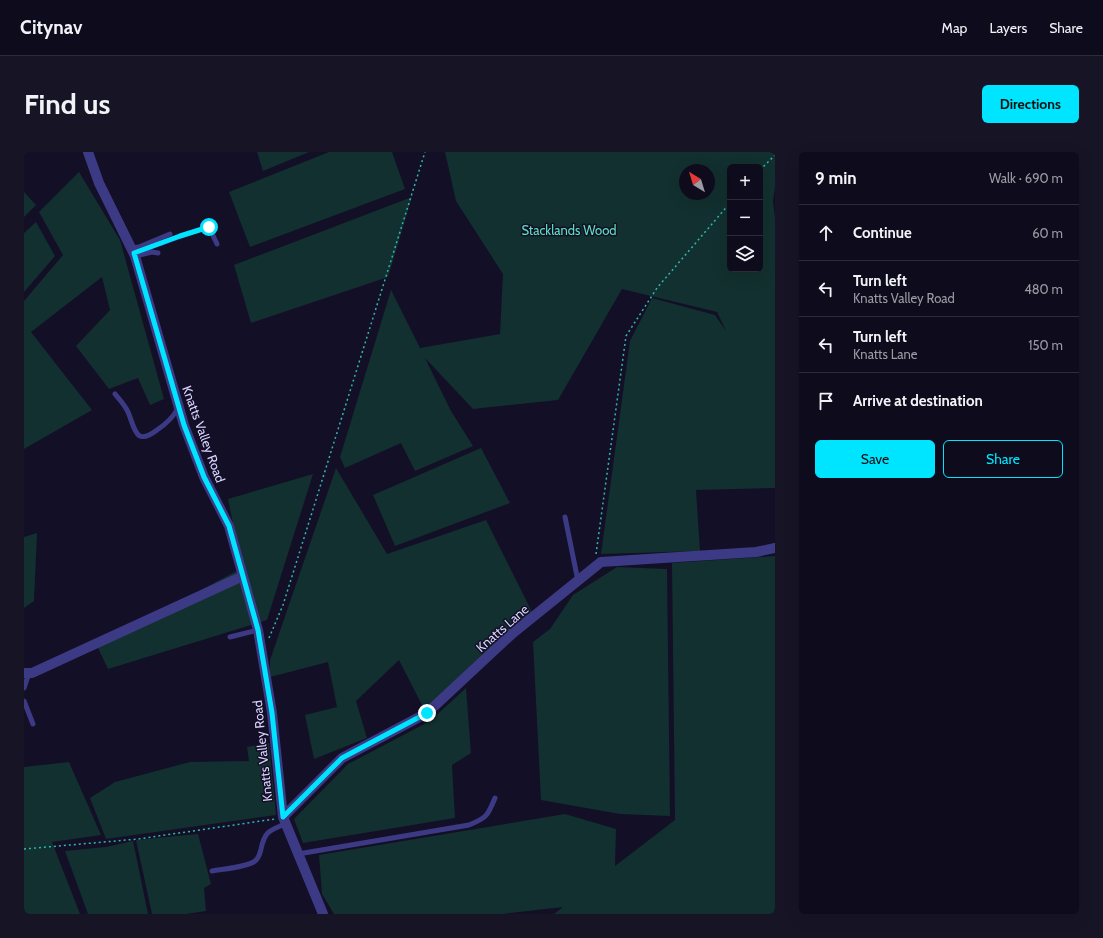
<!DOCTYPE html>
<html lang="en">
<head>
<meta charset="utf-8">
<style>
	body { margin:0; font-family:Cabin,sans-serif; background:#171425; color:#f1f3f6 }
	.controls { position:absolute; right:12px; top:12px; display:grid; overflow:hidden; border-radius:6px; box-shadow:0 4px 16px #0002 }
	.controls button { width:36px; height:36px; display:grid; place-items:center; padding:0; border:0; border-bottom:1px solid #2e2b3b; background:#0e0b1c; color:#f1f3f6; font:20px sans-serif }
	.compass { position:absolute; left:655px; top:12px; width:36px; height:36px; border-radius:50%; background:#0e0b1c; box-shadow:0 4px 16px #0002; rotate:322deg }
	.stop { position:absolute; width:12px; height:12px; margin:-9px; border:3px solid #00e5ff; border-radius:50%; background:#fff }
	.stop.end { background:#00e5ff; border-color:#fff; box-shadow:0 1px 4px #0008 }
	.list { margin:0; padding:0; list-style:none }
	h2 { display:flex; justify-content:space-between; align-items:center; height:52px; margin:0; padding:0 16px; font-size:17px }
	h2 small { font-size:13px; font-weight:400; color:#9b9ba3 }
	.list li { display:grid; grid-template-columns:26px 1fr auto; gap:12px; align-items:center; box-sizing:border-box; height:56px; padding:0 16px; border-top:1px solid #2e2b3b }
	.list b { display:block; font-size:15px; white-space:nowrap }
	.list p { margin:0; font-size:13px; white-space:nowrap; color:#9b9ba3 }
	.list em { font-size:13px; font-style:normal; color:#9b9ba3 }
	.actions { display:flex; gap:8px; padding:12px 16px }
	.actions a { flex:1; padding:9px 0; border:1px solid #00e5ff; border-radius:6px; text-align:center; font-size:14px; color:#00e5ff }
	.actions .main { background:#00e5ff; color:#111 }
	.icon { flex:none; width:22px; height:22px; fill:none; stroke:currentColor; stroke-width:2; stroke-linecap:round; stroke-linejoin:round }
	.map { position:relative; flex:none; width:751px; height:762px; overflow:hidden; border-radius:6px }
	header { display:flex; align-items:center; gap:24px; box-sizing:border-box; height:56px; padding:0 20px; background:#0e0b1c; border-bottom:1px solid #2e2b3b }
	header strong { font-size:19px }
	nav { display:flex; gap:22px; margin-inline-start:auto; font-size:14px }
	.intro { display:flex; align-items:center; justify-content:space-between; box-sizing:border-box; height:96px; padding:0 24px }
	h1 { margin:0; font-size:28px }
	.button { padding:10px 18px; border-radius:6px; background:#00e5ff; color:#111; font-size:14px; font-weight:700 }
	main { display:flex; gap:24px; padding:0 24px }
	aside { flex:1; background:#0e0b1c; border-radius:6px; box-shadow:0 4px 16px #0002 }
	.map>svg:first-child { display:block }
	.green { fill:#12302f; fill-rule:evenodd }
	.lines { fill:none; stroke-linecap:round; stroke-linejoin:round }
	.path { stroke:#2fb8b0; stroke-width:1.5; stroke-dasharray:2 3; stroke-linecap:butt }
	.lane { stroke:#3d3a85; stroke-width:5 }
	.street { stroke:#3d3a85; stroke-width:10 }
	.route { stroke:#00e5ff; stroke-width:5 }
	.labels { text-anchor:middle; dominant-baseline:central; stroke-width:3; stroke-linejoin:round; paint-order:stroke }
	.park-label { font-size:13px; fill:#5fe0c0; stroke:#130f26 }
	.street-label { font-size:13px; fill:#d9d4ff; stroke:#130f26 }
</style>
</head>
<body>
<header>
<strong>Citynav</strong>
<nav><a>Map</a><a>Layers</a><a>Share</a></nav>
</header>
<div class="intro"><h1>Find us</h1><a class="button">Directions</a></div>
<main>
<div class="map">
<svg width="751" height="762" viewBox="0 0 751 762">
	<rect width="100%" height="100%" fill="#130f26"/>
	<path class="green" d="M233 0H285L239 19Z
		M305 0H368L381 37 226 95 205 40Z
		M421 0H751V35L749 49 751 66V336L672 338 676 399 577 402 606 189 628 146 691 163 702 179 693 160 598 137 534 248 449 257 401 206 427 259 449 294 391 319 377 291 321 316 316 305 367 138 396 196 476 182 479 122 432 49ZM706 15H736V117H706ZM661 18H685V42H661Z
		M55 20 96 88 140 247 126 253 114 226 85 237 52 194 86 158 78 125 7 180 68 258 0 297V149L39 103 15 60Z
		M0 40 12 53 0 65Z
		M388 45 364 125 227 171 210 113Z
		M12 70 31 104 0 140V81Z
		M457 296 486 351 371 394 349 343Z
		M312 316 363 402 462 368 508 460 400 557 375 508 332 549 343 586 290 607 281 563 313 555 304 510 246 525V508Z
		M289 322 243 468 84 517 73 494 218 416 204 347Z
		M13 381 10 449 0 456V385Z
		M751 404V762H530L539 755 478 762H310L298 742 295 703 541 662 592 677 591 714 651 668 648 411Z
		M593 415 643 417 646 664 596 662 517 648 509 490 526 477 549 443Z
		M442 536 447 601 428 613 431 666 279 691 270 667 324 612 406 569Z
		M245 591 252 663 82 687 66 646 91 630 166 610 225 609 223 595Z
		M45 610 77 683 28 690 56 762H0V615Z
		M174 682 187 732 180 736 182 759 162 762H128L112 688Z
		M109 689 124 762H64L41 699 82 695Z"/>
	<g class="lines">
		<path class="path" d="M736 18 751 3
			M572 402 602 184 633 136 706 51
			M245 486 259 453 401 0
			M0 697 114 687 251 667"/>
		<path class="lane" d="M107 96 115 95 146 82
			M110 101 180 76 185 75 186 77 193 92
			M111 104 128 100 134 101
			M91 242C96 248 101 253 104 260 111 276 111 295 133 278 142 272 149 266 154 256
			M541 365 554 429
			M206 485 234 478
			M0 536 5 521
			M0 549 9 572
			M274 702 445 673C463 666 464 663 471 646
			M188 719C199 717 224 715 231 709 235 706 236 701 237 697 241 679 245 679 261 672"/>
		<path class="street" d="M64 0 75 31 111 104 160 273 180 325 205 374 234 478 248 561 259 665 299 762
			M0 521H8L219 424
			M259 665 318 606 403 561 489 481 577 410 732 400 751 396"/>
	</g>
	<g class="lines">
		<path class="route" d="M185 75 156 84 110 101 160 273 180 325 205 374 234 478 248 561 259 665 318 606 403 561"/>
	</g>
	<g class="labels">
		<g class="park-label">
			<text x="545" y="78">Stacklands Wood</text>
		</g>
		<g class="street-label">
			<text transform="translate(180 282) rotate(70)">Knatts Valley Road</text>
			<text transform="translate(478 476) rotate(-41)">Knatts Lane</text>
			<text transform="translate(238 599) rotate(-96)">Knatts Valley Road</text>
		</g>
	</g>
</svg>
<div class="controls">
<button>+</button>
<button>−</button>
<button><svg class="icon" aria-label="layers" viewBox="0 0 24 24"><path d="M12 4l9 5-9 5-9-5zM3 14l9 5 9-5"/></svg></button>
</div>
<svg class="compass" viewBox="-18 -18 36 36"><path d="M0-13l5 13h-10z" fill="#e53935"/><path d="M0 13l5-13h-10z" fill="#9b9ba3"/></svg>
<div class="stop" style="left:185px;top:75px"></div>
<div class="stop end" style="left:403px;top:561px"></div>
</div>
<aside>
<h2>9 min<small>Walk · 690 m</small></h2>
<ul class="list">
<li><svg class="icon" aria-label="ahead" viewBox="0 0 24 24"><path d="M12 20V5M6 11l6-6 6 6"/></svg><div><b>Continue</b></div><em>60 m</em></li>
<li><svg class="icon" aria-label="left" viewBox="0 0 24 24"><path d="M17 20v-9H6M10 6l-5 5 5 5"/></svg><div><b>Turn left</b><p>Knatts Valley Road</p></div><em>480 m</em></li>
<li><svg class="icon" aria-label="left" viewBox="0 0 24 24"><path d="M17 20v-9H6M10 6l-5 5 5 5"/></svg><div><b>Turn left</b><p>Knatts Lane</p></div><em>150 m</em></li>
<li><svg class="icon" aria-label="arrive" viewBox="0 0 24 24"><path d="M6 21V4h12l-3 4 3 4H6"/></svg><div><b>Arrive at destination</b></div></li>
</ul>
<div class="actions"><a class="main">Save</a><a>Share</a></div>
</aside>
</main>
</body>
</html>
